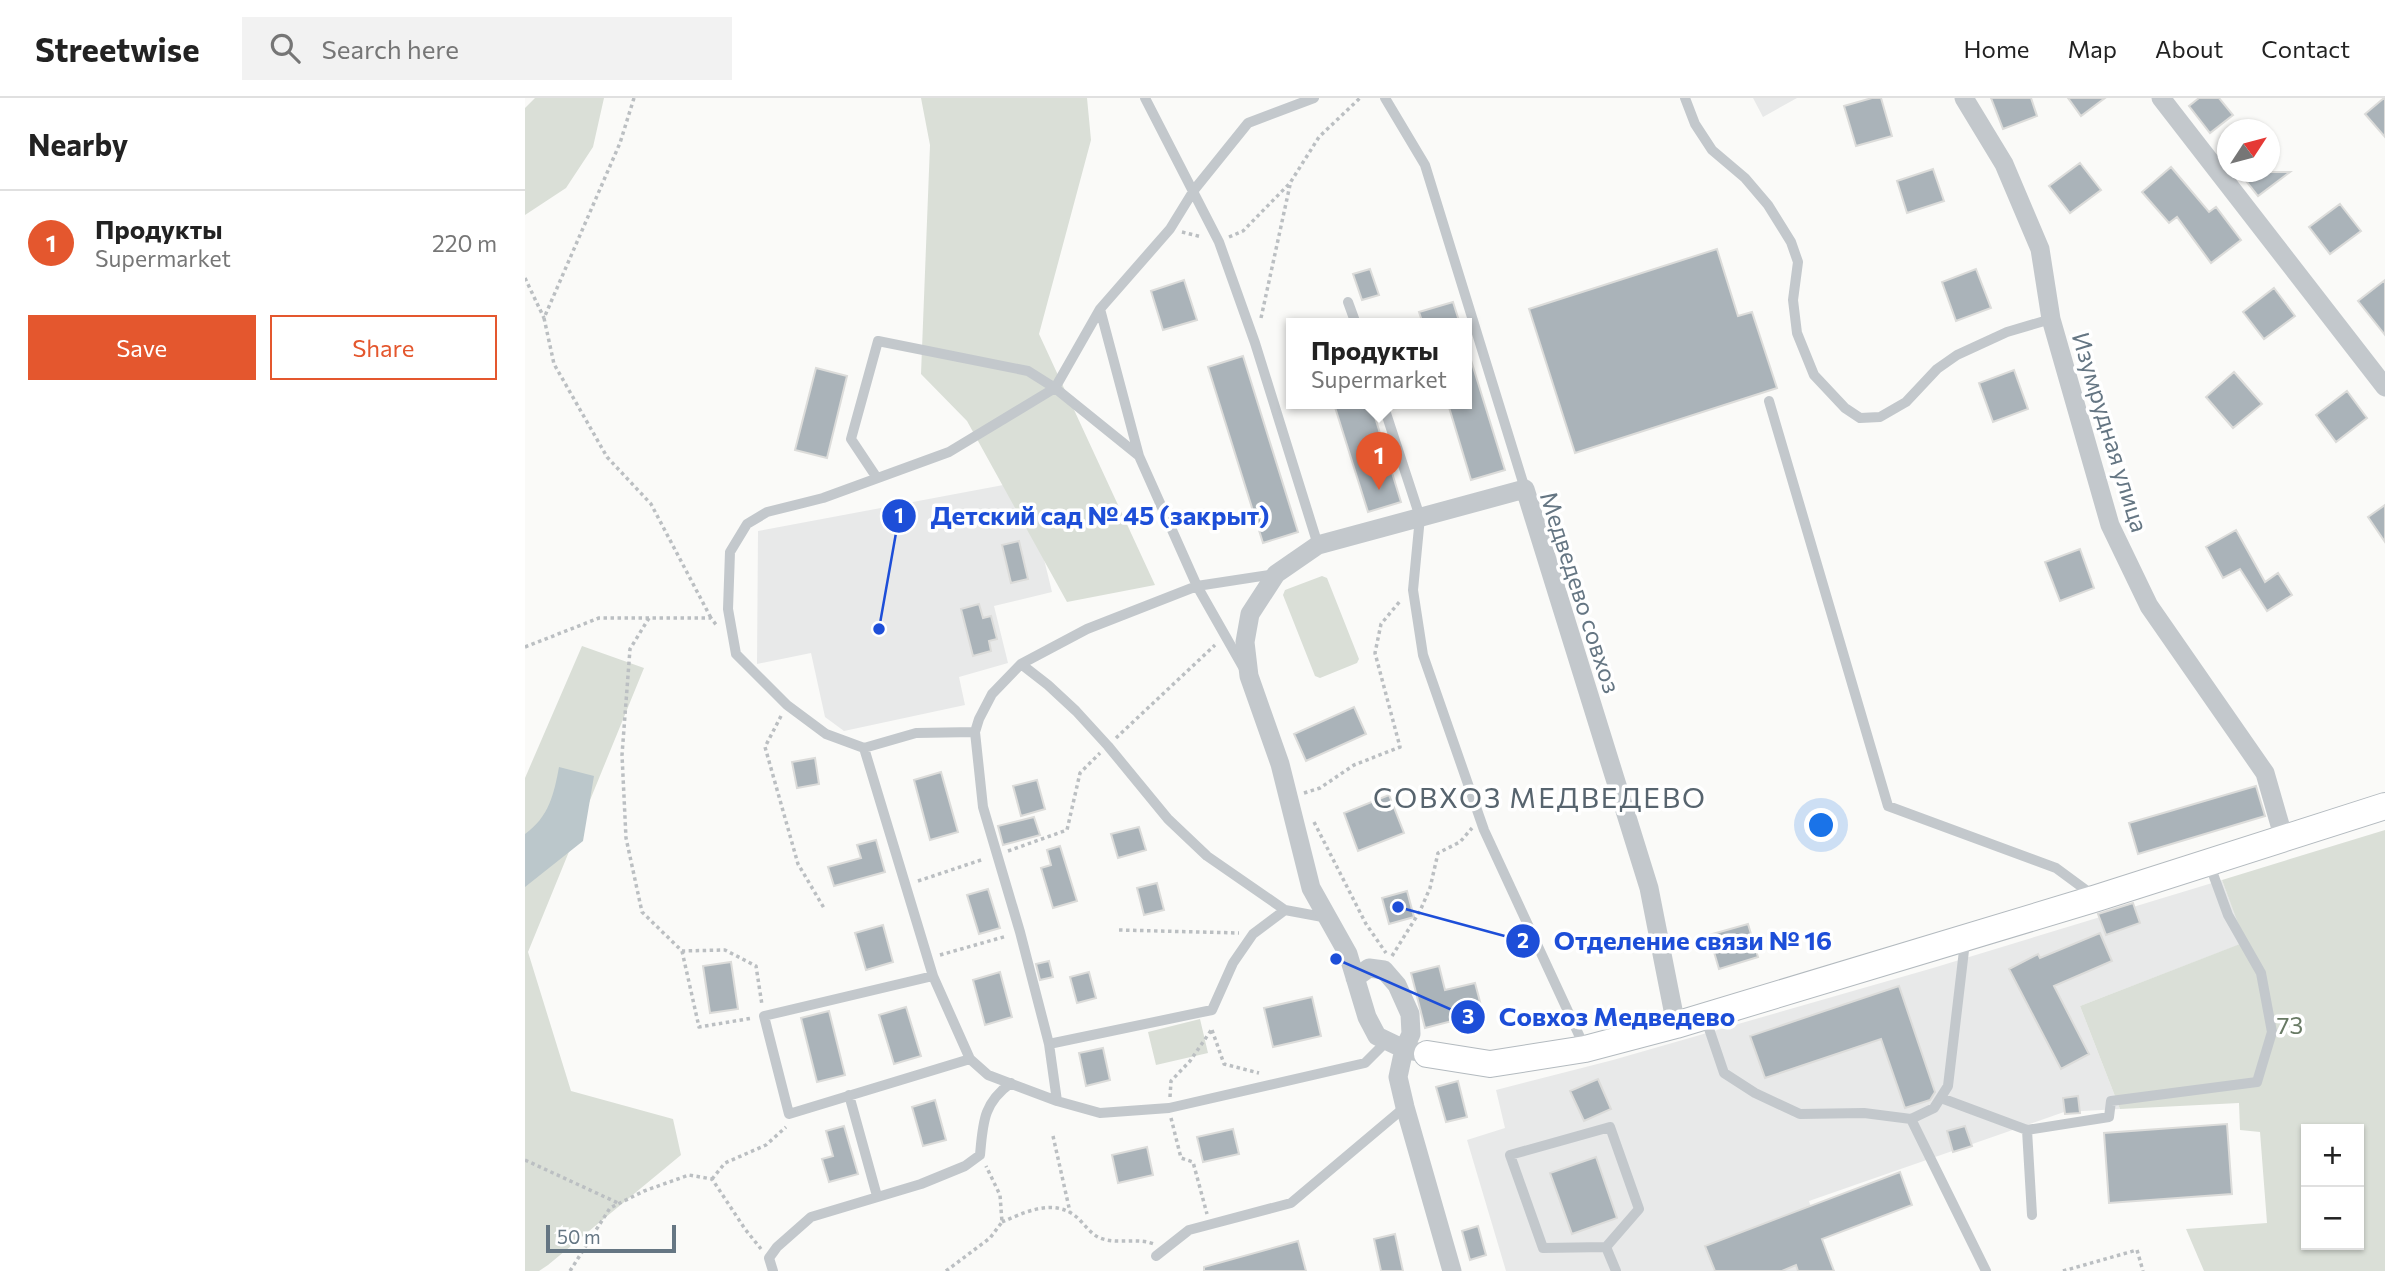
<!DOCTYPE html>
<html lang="en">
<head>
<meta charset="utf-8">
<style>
	body { margin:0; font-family:Commissioner,sans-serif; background:#f2f2f2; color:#222 }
	.controls { position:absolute; right:21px; bottom:21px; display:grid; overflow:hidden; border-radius:0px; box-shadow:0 2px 5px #0004 }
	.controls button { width:63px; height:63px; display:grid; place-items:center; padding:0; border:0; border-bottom:2px solid #e0e0e0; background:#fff; color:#222; font:35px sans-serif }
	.compass { position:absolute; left:1692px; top:21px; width:63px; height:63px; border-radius:50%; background:#fff; box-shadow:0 2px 5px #0004; rotate:54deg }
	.scale { position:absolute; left:21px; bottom:18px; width:130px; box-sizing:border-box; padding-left:7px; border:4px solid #657683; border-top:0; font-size:19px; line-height:24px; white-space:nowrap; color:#657683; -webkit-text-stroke:5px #fff; paint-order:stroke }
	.you { position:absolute; left:1297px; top:728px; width:24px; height:24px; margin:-18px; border:5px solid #fff; border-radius:50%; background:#1a73e8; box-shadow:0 0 0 10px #1a73e833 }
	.badge { display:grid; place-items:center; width:46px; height:46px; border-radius:50%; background:#e4572e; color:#fff; font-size:23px; font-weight:700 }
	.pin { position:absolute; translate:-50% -58px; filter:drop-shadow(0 2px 4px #0008) }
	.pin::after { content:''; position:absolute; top:37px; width:24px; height:21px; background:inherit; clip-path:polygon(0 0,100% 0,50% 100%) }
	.popup { position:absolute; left:761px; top:220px; width:186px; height:91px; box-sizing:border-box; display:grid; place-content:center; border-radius:0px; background:#fff; filter:drop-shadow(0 2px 5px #0005); font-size:23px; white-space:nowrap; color:#767676 }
	.popup b { font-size:26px; color:#222 }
	.popup::after { content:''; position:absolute; left:50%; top:100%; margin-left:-14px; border:14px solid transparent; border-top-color:#fff }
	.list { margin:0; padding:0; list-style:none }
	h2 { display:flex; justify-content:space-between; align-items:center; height:91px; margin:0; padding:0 28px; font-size:30px }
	h2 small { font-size:23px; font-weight:400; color:#767676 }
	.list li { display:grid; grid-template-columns:46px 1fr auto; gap:21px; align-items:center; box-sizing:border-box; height:105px; padding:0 28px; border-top:2px solid #e0e0e0 }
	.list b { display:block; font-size:26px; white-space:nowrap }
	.list p { margin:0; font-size:23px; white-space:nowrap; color:#767676 }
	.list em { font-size:23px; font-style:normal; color:#767676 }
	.actions { display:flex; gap:14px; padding:21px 28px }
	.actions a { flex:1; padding:16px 0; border:2px solid #e4572e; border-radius:0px; text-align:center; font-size:24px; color:#e4572e }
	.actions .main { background:#e4572e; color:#fff }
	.icon { flex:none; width:38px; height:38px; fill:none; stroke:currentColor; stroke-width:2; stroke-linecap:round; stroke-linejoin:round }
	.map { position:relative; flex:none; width:1860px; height:1173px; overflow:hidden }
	header { display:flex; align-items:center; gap:42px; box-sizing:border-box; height:98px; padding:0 35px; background:#fff; border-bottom:2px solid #e0e0e0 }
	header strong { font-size:33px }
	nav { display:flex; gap:38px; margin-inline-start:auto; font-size:24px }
	.search { width:490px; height:63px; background:#f2f2f2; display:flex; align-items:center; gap:18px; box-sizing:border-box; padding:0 24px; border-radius:0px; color:#767676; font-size:26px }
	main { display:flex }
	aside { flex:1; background:#fff }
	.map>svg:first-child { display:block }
	.built { fill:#e8e9e9 }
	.green { fill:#dadfd7; fill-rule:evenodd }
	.water { fill:#bbc7cb }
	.building { fill:#aab3b9; stroke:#dcdcda; stroke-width:2 }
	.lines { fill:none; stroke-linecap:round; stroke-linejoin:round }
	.secondary-casing { stroke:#b3babf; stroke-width:28 }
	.path { stroke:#bbbfc2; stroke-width:3.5; stroke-dasharray:3.5 3.5; stroke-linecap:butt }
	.lane { stroke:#c3c8cc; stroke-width:10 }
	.street { stroke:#c3c8cc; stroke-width:19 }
	.secondary { stroke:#fff; stroke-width:26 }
	.labels { text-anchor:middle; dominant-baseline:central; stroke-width:7; stroke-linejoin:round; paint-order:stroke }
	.street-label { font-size:24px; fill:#657683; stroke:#fff }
	.park-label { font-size:24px; fill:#687a64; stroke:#fff }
	.quarter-label { font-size:28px; letter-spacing:2px; fill:#57646e; stroke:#fff }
	.leader { fill:none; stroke:#1d4ed8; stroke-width:2.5 }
	.callout-dot { fill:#1d4ed8; stroke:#fff; stroke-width:2.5 }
	.mark-label { font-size:21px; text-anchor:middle; font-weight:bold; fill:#fff }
	.callout-label { font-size:26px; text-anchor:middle; font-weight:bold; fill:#1d4ed8; stroke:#fff; stroke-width:7; stroke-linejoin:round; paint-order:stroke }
</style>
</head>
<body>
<header>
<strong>Streetwise</strong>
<div class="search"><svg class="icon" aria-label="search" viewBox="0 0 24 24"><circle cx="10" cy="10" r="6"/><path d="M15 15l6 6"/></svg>Search here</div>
<nav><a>Home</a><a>Map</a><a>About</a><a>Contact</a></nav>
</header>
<main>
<aside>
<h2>Nearby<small></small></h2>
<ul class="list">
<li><span class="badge">1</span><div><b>Продукты</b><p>Supermarket</p></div><em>220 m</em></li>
</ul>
<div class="actions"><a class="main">Save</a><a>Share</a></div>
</aside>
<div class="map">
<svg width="1860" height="1173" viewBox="0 0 1860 1173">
	<rect width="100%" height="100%" fill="#fafaf8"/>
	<path class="built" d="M1228 0H1272L1238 19Z
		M500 383 527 494 469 508 483 565 434 579 440 607 319 633 300 619 286 555 232 566 233 433Z
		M1697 782 1721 844 1555 908 1595 1011 1539 1014 1284 1103 1308 1173H981L942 1042 980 1030 971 992 1088 962 1408 870Z"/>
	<path class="green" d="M10 0H79L68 49 41 90 0 117V10Z
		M396 0H562L566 42 514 236 630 487 542 504 442 323 396 276 405 47Z
		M797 478 802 480 834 561 832 565 795 580 790 578 758 497 760 492Z
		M57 548 119 570 3 854 46 993 148 1021 156 1057 23 1167 14 1173H0V680Z
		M1860 732V1173H1679L1661 1131 1742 1125 1735 1034 1715 1032 1714 1005 1595 1011 1555 908 1720 844 1697 782ZM1781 1031H1834V1147H1781Z
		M675 921 683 955 631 967 623 934Z"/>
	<path class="water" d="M34 669 69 678 58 743 0 789V736C24 719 29 696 34 669Z"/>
	<path class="building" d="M1347 0H1356L1367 38 1331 48 1319 8Z
		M1466 0H1506L1512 18 1478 31Z
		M1543 0H1580L1556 18Z
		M1674 0H1694L1708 17 1685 35 1664 8Z
		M1859 0H1860V39L1840 16Z
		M1555 65 1576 92 1545 115 1524 88Z
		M1646 69 1684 114 1691 109 1716 142 1686 165 1652 119 1644 125 1617 94Z
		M1408 71 1419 103 1382 115 1372 83Z
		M1714 74H1765L1733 98Z
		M1815 106 1836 133 1805 156 1784 129Z
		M1192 151 1213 218 1227 214 1252 290 1050 355 1004 211Z
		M845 171 854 197 837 202 828 176Z
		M1451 171 1466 210 1431 223 1417 184Z
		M659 182 672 222 638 232 626 193Z
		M1860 182V237L1833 203Z
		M1749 190 1770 218 1739 241 1718 214Z
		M928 204 935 226H898L894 214Z
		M718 258 773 434 738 445 683 269Z
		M942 259H945L980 372 946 382 923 306H942Z
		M291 270 322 278 302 360 270 352Z
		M1489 272 1503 311 1468 324 1454 285Z
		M1709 274 1737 306 1708 330 1681 299Z
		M1822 293 1842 320 1811 344 1791 317Z
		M809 306H846L876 404 843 414Z
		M1860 407V444L1843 419Z
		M1711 432 1740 484 1753 475 1767 497 1742 513 1715 471 1698 480 1681 449Z
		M494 443 503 481 486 485 477 447Z
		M1555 451 1569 490 1535 503 1520 464Z
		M454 506 458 520 466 518 472 541 464 543 466 553 448 558 436 511Z
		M829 609 841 636 781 663 769 636Z
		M290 660 294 686 272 690 267 664Z
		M416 674 433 734 405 742 389 682Z
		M512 682 520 711 496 718 488 688Z
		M1731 688 1740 718 1613 756 1604 725Z
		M864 697 879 735 833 753 819 715Z
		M509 719 515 737 478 747 473 728Z
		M614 729 621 752 593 760 586 736Z
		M351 742 360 774 309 788 303 769 336 760 332 747Z
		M535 748 552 803 528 810 516 770 526 767 522 752Z
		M632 785 639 812 619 817 612 790Z
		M463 791 475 830 454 836 442 797Z
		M882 793 889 819 864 826 857 800Z
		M1608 805 1615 825 1581 837 1573 816Z
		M1223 826 1233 859 1194 871 1184 837Z
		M358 827 368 864 341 872 330 835Z
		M1575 835 1587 863 1529 888 1564 956 1536 971 1484 871 1513 856 1515 860Z
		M524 863 528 879 515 882 511 866Z
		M206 864 213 911 185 915 178 868Z
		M914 868 920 892 950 885 958 915 900 930 886 875Z
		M475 874 487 919 460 927 448 882Z
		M564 874 571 900 552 905 545 879Z
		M1374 888 1410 994 1405 1002 1380 1010 1356 941 1240 980 1225 938Z
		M787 899 796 938 748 949 739 910Z
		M381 909 396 958 369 966 354 917Z
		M304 913 320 977 292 984 276 920Z
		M578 950 585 982 561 988 554 955Z
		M1073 981 1086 1011 1059 1023 1045 993Z
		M933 983 942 1019 921 1024 911 989Z
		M1553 998 1555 1015 1540 1016 1538 1000Z
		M410 1002 421 1042 398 1048 387 1009Z
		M1702 1026 1707 1096 1584 1105 1579 1035Z
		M319 1028 333 1076 304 1084 297 1061 308 1058 301 1033Z
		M1440 1028 1447 1048 1428 1054 1422 1033Z
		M708 1031 714 1056 678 1064 672 1039Z
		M622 1049 628 1077 593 1085 587 1057Z
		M1071 1059 1092 1120 1047 1136 1025 1075Z
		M1375 1074 1387 1107 1297 1141 1309 1173H1273L1271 1167 1257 1173H1190L1180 1148Z
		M953 1128 961 1157 945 1162 937 1133Z
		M870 1136 878 1173H856L849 1141Z
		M773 1143 781 1173H679V1169Z"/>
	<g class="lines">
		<g class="secondary-casing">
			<path id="secondary" d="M902 956 965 966 1060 951 1151 927 1572 800 1860 708"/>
		</g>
		<path class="path" d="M109 0 95 45 19 220 29 266 82 359 126 406 186 520
			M657 134 677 139
			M704 139 718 133 765 85 794 39 835 0
			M0 180 19 220
			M736 220 765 87
			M124 520 105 551 97 657 101 740 117 814 157 853 200 852 231 868 237 907
			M0 549 74 520H186L192 528
			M256 618 240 649 273 766 299 810
			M591 640 690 547
			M779 695 795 690 829 667 875 649 850 555 856 526 876 502
			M789 724 841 826 861 855
			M483 753 542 732 555 675 575 655
			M393 783 459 761
			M594 832 714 835
			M157 853 174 929 228 920
			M415 857 482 838
			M867 858 895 813 905 790 913 755 935 744 947 730
			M687 932 699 966 734 975
			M645 999 646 983 665 963 687 931
			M646 1020 656 1060 668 1064 682 1116
			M528 1038 545 1114
			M0 1062 93 1105
			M187 1081 200 1065 241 1047 261 1029
			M477 1124C498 1115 524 1102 546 1115 557 1121 563 1135 575 1140 593 1147 611 1139 629 1146
			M45 1173 85 1110 119 1093 164 1077 187 1081 220 1131 236 1151
			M421 1173 465 1140 477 1124 475 1097 461 1068
			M1538 1173 1612 1152 1618 1173"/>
		<path class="lane" d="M620 0 694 144 730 245 793 447
			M860 0 900 67 1000 391
			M1160 0 1170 26 1187 52 1220 80 1243 107 1266 144 1273 164 1268 202 1272 235 1289 277 1320 310 1335 320 1355 319 1381 304 1412 271 1432 257 1482 234 1526 221
			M823 204 831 226
			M1244 303 1363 708 1531 770 1569 798
			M858 306 895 419 888 492 898 557 959 732 1060 950
			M352 380 326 341 353 243 503 273 530 290 613 357
			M750 476 672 488 562 531 496 566 467 596 454 621 450 634 458 709 495 834 524 946 532 1003 575 1015 644 1010 840 965 862 943
			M496 566 523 587 551 613 583 648 643 721 682 758 760 812 803 820
			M718 569 672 488 614 358 575 211 645 131 669 92 723 25 789 0
			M450 634 391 635 339 650 301 636 262 607 211 556 203 511 205 454 222 426 242 414 298 400 424 354 530 290 575 211
			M339 650 408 878 445 961 463 977 532 1003
			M408 878 239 918 264 1016 445 961
			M1180 919 1199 975 1230 995 1275 1016 1339 1015 1386 1021 1461 1173
			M524 946 687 912 708 865 728 836 760 812
			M324 997 352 1098
			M1416 1000 1502 1032
			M1386 1021 1409 1010 1423 988 1440 844
			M1085 1029 1114 1111 1081 1149 1018 1150 985 1057Z
			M1507 1117 1502 1032 1584 1019 1586 1003 1732 984 1747 934 1736 875 1703 817 1684 765
			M1081 1149 1091 1173
			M631 1158 664 1132 766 1105 880 1009
			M248 1173 244 1160 252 1149 286 1119 396 1086 440 1068 455 1057C458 1025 458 1005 486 985"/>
		<path class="street" d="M1439 0 1479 66 1515 151 1526 221 1585 427 1624 508 1740 675 1759 741
			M1636 0 1860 289
			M830 880 844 870 859 872 872 887 885 916 886 936 879 951 873 979 880 1009 927 1173
			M902 956 879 951 852 938 842 919 823 856 786 790 755 666 724 578 720 544 725 516 751 476 793 447 1000 391 1124 790 1151 927"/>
		<use href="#secondary" class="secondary"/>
	</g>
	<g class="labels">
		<g class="street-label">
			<text transform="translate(1586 334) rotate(73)">Изумрудная улица</text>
			<text transform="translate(1056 494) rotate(72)">Медведево совхоз</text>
		</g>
		<g class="park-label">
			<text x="1765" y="926">73</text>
		</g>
		<g class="quarter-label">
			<text x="1015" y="699">СОВХОЗ МЕДВЕДЕВО</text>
		</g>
	</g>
	<path class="leader" d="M354 531L374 418M873 809L998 843M811 861L943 919"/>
	<g class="callout-dot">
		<circle cx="354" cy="531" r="7"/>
		<circle cx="873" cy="809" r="7"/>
		<circle cx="811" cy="861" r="7"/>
		<circle cx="374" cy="418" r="18"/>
		<circle cx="998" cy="843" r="18"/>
		<circle cx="943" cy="919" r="18"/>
	</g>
	<g class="mark-label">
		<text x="374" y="425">1</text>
		<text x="998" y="850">2</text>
		<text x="943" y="926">3</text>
	</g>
	<g class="callout-label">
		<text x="575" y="427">Детский сад № 45 (закрыт)</text>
		<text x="1168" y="852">Отделение связи № 16</text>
		<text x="1092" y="928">Совхоз Медведево</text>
	</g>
</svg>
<div class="controls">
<button>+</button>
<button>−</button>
</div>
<svg class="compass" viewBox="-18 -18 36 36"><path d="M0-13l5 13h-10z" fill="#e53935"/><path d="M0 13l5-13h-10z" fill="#767676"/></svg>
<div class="scale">50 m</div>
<div class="you"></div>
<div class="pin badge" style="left:854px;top:392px">1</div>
<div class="popup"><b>Продукты</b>Supermarket</div>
</div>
</main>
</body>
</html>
